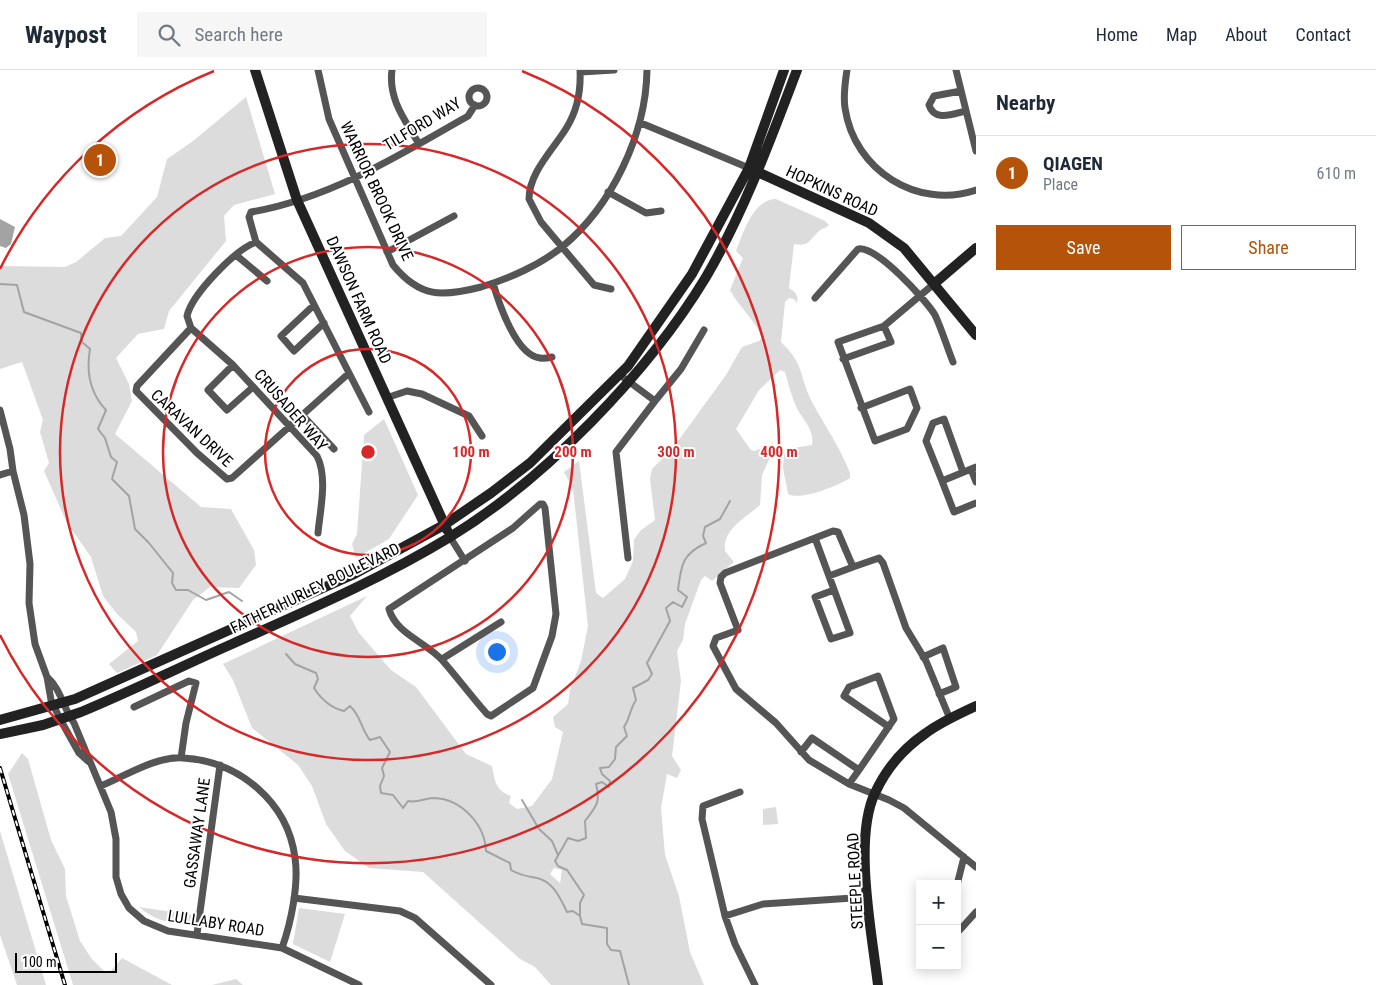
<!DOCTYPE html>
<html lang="en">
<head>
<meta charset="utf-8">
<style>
	body { margin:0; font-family:"Roboto Condensed",sans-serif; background:#f6f6f7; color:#1f2937 }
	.controls { position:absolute; right:15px; bottom:15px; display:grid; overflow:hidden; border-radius:0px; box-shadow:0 2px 12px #0003 }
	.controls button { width:45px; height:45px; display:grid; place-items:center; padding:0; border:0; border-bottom:1px solid #e0e1e3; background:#fff; color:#1f2937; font:25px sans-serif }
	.scale { position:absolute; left:15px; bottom:12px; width:102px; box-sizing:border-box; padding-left:5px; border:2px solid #000; border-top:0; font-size:14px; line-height:18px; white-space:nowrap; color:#000; -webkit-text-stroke:4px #fff; paint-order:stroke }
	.you { position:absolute; left:496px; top:581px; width:18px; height:18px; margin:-12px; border:4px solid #fff; border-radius:50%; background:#1a73e8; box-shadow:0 0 0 8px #1a73e833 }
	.badge { display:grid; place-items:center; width:32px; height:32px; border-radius:50%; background:#b45309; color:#fff; font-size:16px; font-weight:700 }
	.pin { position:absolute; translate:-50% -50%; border:2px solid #fff; box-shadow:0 1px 5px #0006 }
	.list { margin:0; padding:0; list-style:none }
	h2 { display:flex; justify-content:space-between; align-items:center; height:65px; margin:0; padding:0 20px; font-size:21px }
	h2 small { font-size:16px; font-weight:400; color:#747a83 }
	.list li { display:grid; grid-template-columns:32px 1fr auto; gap:15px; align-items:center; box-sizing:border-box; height:75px; padding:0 20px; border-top:1px solid #e0e1e3 }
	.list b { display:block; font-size:19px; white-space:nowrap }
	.list p { margin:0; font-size:16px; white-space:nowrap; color:#747a83 }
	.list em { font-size:16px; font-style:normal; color:#747a83 }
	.actions { display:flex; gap:10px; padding:15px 20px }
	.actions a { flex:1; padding:11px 0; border:1px solid #b45309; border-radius:0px; text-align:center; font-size:18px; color:#b45309 }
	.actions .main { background:#b45309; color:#fff }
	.icon { flex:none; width:28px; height:28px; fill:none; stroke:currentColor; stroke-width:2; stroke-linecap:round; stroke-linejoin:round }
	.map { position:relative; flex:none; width:976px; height:915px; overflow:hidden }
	header { display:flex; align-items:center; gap:30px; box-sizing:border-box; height:70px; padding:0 25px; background:#fff; border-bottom:1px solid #e0e1e3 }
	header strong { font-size:24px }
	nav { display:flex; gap:28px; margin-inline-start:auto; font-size:18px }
	.search { width:350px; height:45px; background:#f6f6f7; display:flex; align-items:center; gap:12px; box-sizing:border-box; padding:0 18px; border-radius:0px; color:#747a83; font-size:19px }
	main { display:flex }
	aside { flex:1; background:#fff }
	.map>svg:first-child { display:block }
	.green { fill:#dcdcdc; fill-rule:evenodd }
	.water { fill:#a3a3a3 }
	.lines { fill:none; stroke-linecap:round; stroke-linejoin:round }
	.stream { stroke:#a3a3a3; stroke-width:2 }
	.street { stroke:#555; stroke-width:7 }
	.secondary { stroke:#222; stroke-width:10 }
	.rail-casing { stroke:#000; stroke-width:4 }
	.rail { stroke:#fff; stroke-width:2; stroke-dasharray:5.5; stroke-linecap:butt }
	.ring { fill:none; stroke:#d62828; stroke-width:2.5 }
	.labels { text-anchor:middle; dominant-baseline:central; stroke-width:4; stroke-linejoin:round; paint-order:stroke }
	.street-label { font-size:16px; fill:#000; stroke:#fff }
	.centre { fill:#d62828; stroke:#fff; stroke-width:2.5 }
	.ring-label { font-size:15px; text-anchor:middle; font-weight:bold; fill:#d62828; stroke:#fff; stroke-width:4; stroke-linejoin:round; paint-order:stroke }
</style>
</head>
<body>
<header>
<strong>Waypost</strong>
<div class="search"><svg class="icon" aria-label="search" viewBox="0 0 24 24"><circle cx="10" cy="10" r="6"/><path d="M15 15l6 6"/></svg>Search here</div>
<nav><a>Home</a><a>Map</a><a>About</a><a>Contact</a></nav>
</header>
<main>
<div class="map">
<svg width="976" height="915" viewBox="0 0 976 915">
	<rect width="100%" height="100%" fill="#fff"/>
	<path class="green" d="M246 27 275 124 234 135 224 146 226 171 169 241 164 259 138 264 116 288 129 314 132 331 115 364 201 437 231 439 254 480 256 495 239 518 210 517 193 530 157 585 117 603 109 594 138 571 136 562 117 544 103 526 91 487 67 453 44 401 49 393 40 362 43 350 22 292 0 299V196L65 197 76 192 105 168 121 166 157 127 167 89 193 71Z
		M776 129 825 151 829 155C825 159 822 158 818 162 809 171 808 177 794 174L789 218C795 222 799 225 797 233L794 229 789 228 785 232 781 272C805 295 799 306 812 332 825 356 840 377 850 403V408C838 416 800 431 788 424L783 398 784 383 793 378 812 375C815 358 801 349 796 336 791 325 788 313 785 302L780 300 759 320 736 359 751 380 755 381 773 373 772 383 762 405 760 435C746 448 722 459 725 481L734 492 712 511 705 506 701 510 685 554 683 570 677 581 681 611 672 686 681 700 677 708 667 704 661 738 665 785 679 826 690 882 704 915H551L535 897 520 889 423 802 369 798 345 781 326 754 312 716 298 695 252 658 233 610 223 594 367 526 350 546 359 563 391 600 416 617 466 684 492 696C495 711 495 720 511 726L509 733 517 739 532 736 552 709 563 662 555 657 553 647 568 634 570 620 581 591 588 556 573 419 564 402 579 391 596 523 603 528 625 509 633 491 634 470 640 461 655 450 650 409 652 399 673 378 726 305 742 277 759 271 762 267C755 250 739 237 730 220L743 188 736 181C743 164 753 129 776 129ZM554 798 562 800 560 813 550 804Z
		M384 349 418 425 389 469 356 488 352 474 357 464 364 365Z
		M22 683 28 689 51 770 65 799 66 826 80 871 92 889 105 902H110L122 888 172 915H73L8 704Z
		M776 737 778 754 763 755V739Z
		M0 761 46 915H17L0 865Z
		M139 837 192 845 188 855C169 853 154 850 139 837Z
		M299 838 345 844 330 892 293 874Z
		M236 909 243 915H212Z"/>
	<path class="water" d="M0 149 15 157 11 174 6 178 0 176Z"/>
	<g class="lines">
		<path class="stream" d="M0 214 17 215 24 242 81 263 82 272 90 279C86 302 90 323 106 340L98 359 105 368 111 387 117 392 112 409 129 426 135 459 149 473 173 503 172 513 176 520H188L206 530 229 522 242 531
			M286 584 295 594 316 603 318 609 314 618C321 629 331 638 344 641L350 636C361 646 361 659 370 670L380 667 390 682 382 698 384 706 380 716 381 723 393 725 403 738 408 731C419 733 424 728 434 728 462 729 485 755 486 781L510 793 511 800C521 806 527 806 537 808 554 812 560 828 567 842L573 841 580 846 582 854 607 858V874L611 880 620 881 629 915
			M522 730 539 759 552 771 558 785
			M580 846V833L584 825 567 800 558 796 555 791 568 768 578 771 586 768 585 751C596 737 601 732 596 714L602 712 609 717 610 711 602 704 600 698 609 697 615 689 616 677 627 666 624 657C630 648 630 639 636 630L633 618 648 610 652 604 647 593 670 551 666 538 673 532 682 537 687 527 678 520C681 495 682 484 706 473L703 466 705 457 720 449 730 431"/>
		<path class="street" d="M318 0 329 49 393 195C420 228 442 227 481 217 508 209 540 195 562 177 612 136 646 64 647 0
			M392 0C388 29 405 50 419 74
			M580 0C581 20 578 39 567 57 554 79 529 102 529 129L541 152 594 215 611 219
			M847 0C845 13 843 25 845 38 854 100 917 140 976 120
			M956 0 976 81
			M581 2 614 0
			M469 27a9 9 0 1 1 18 0a9 9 0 1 1-18 0Z
			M961 21 934 26 929 35C934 52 953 44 966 41
			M641 53 749 98
			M608 122 646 143 661 141
			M256 172 249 147 251 142C329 129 400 85 468 46L475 35
			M387 182 454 146
			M236 185 267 211
			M493 213C499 234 516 285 540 288 544 289 548 288 552 287
			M815 228 858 179C875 174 926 230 935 245 942 260 947 277 953 292
			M314 235 281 266 294 281 324 253
			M191 258 233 295 317 386C328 408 320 440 318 463
			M843 289 891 272 884 256
			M233 295 208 320 227 340 253 317
			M348 304 232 408 227 409 197 383 136 321 137 316 191 258 187 246C192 224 235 180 256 172L303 213 369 342
			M620 305 655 331 616 382 628 488
			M386 328 407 321 422 324 469 346 482 366
			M655 331 681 299 704 260
			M861 338 910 319 917 338 907 359 875 371 838 272 884 256 935 213
			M0 340 10 379 13 401 0 405
			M303 346 334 379
			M971 399 976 412
			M13 401 24 445 30 494 29 533 35 574 47 607 51 630 60 649 79 683 89 692
			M963 402 944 349 933 353 926 371 942 411 976 397
			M942 411 954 442 976 433
			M540 434H543L545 438 556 544 552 566 533 618 491 646 487 644C471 626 457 607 442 590 426 572 396 564 389 539L513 458Z
			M450 467 465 491
			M815 468 850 563 831 569 815 527 834 520
			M829 506 853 497
			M923 587 943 578 956 617 939 624
			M442 589 501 552
			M47 607C61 619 63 638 74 653L111 742 116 769V807L121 824 129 838 144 851 168 861 282 878 359 915
			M134 637 189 611 196 613 186 653 181 688
			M950 649 926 591 906 558 883 493 879 488 853 497 838 462 833 461 725 503 721 507 720 513 738 560 716 568 713 576 736 619 776 653 809 690 849 714 889 730 904 738 976 797
			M801 682 812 668 859 700 849 714
			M859 700 894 649 878 606 849 617 844 626 889 657
			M101 716C125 706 156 686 183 688 239 691 288 732 295 788 299 814 291 853 282 878
			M740 722 703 736 702 749 725 846 735 874 755 915
			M957 815 964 787
			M294 828 400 841 415 848 491 915
			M725 846 763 834 868 827
			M957 863 976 842
			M197 864 220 695"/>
		<path class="secondary" d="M255 0 297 130 447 460
			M753 100 869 153 904 178 976 265
			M935 213 976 178
			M0 650 75 629 352 505 444 455 491 423 530 393 628 296 692 204 749 98 784 0
			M0 664 43 655 81 642C132 621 182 596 232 574 306 541 381 509 450 467 545 409 648 303 706 207 744 142 770 71 797 0
			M878 915C872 864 853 769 875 723 886 699 904 678 926 663 941 652 959 644 976 636"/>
		<g class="rail-casing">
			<path id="rail" d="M0 698 65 915"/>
		</g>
		<use href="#rail" class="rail"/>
	</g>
	<g class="ring">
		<circle cx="368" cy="382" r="103"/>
		<circle cx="368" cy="382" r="205"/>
		<circle cx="368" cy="382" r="308"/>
		<path d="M0 199A411 411 0 0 1 214 1M522 1A411 411 0 1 1 0 565"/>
	</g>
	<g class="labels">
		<g class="street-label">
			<text transform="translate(422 54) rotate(-31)">TILFORD WAY</text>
			<text transform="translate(377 121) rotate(65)">WARRIOR BROOK DRIVE</text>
			<text transform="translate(832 121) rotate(25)">HOPKINS ROAD</text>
			<text transform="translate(359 230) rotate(66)">DAWSON FARM ROAD</text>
			<text transform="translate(291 340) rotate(49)">CRUSADER WAY</text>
			<text transform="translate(192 358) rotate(43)">CARAVAN DRIVE</text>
			<text transform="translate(315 518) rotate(-26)">FATHER HURLEY BOULEVARD</text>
			<text transform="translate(197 763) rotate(-82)">GASSAWAY LANE</text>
			<text transform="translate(855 811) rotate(-93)">STEEPLE ROAD</text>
			<text transform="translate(216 853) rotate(9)">LULLABY ROAD</text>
		</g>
	</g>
	<circle cx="368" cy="382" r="8" class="centre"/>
	<g class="ring-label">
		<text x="471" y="387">100 m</text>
		<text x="573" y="387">200 m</text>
		<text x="676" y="387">300 m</text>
		<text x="779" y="387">400 m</text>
	</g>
</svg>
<div class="controls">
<button>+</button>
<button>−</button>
</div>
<div class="scale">100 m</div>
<div class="you"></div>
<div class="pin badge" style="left:100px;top:90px">1</div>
</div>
<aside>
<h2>Nearby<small></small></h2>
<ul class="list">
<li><span class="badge">1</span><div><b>QIAGEN</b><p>Place</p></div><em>610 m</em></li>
</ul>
<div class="actions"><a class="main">Save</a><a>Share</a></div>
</aside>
</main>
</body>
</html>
